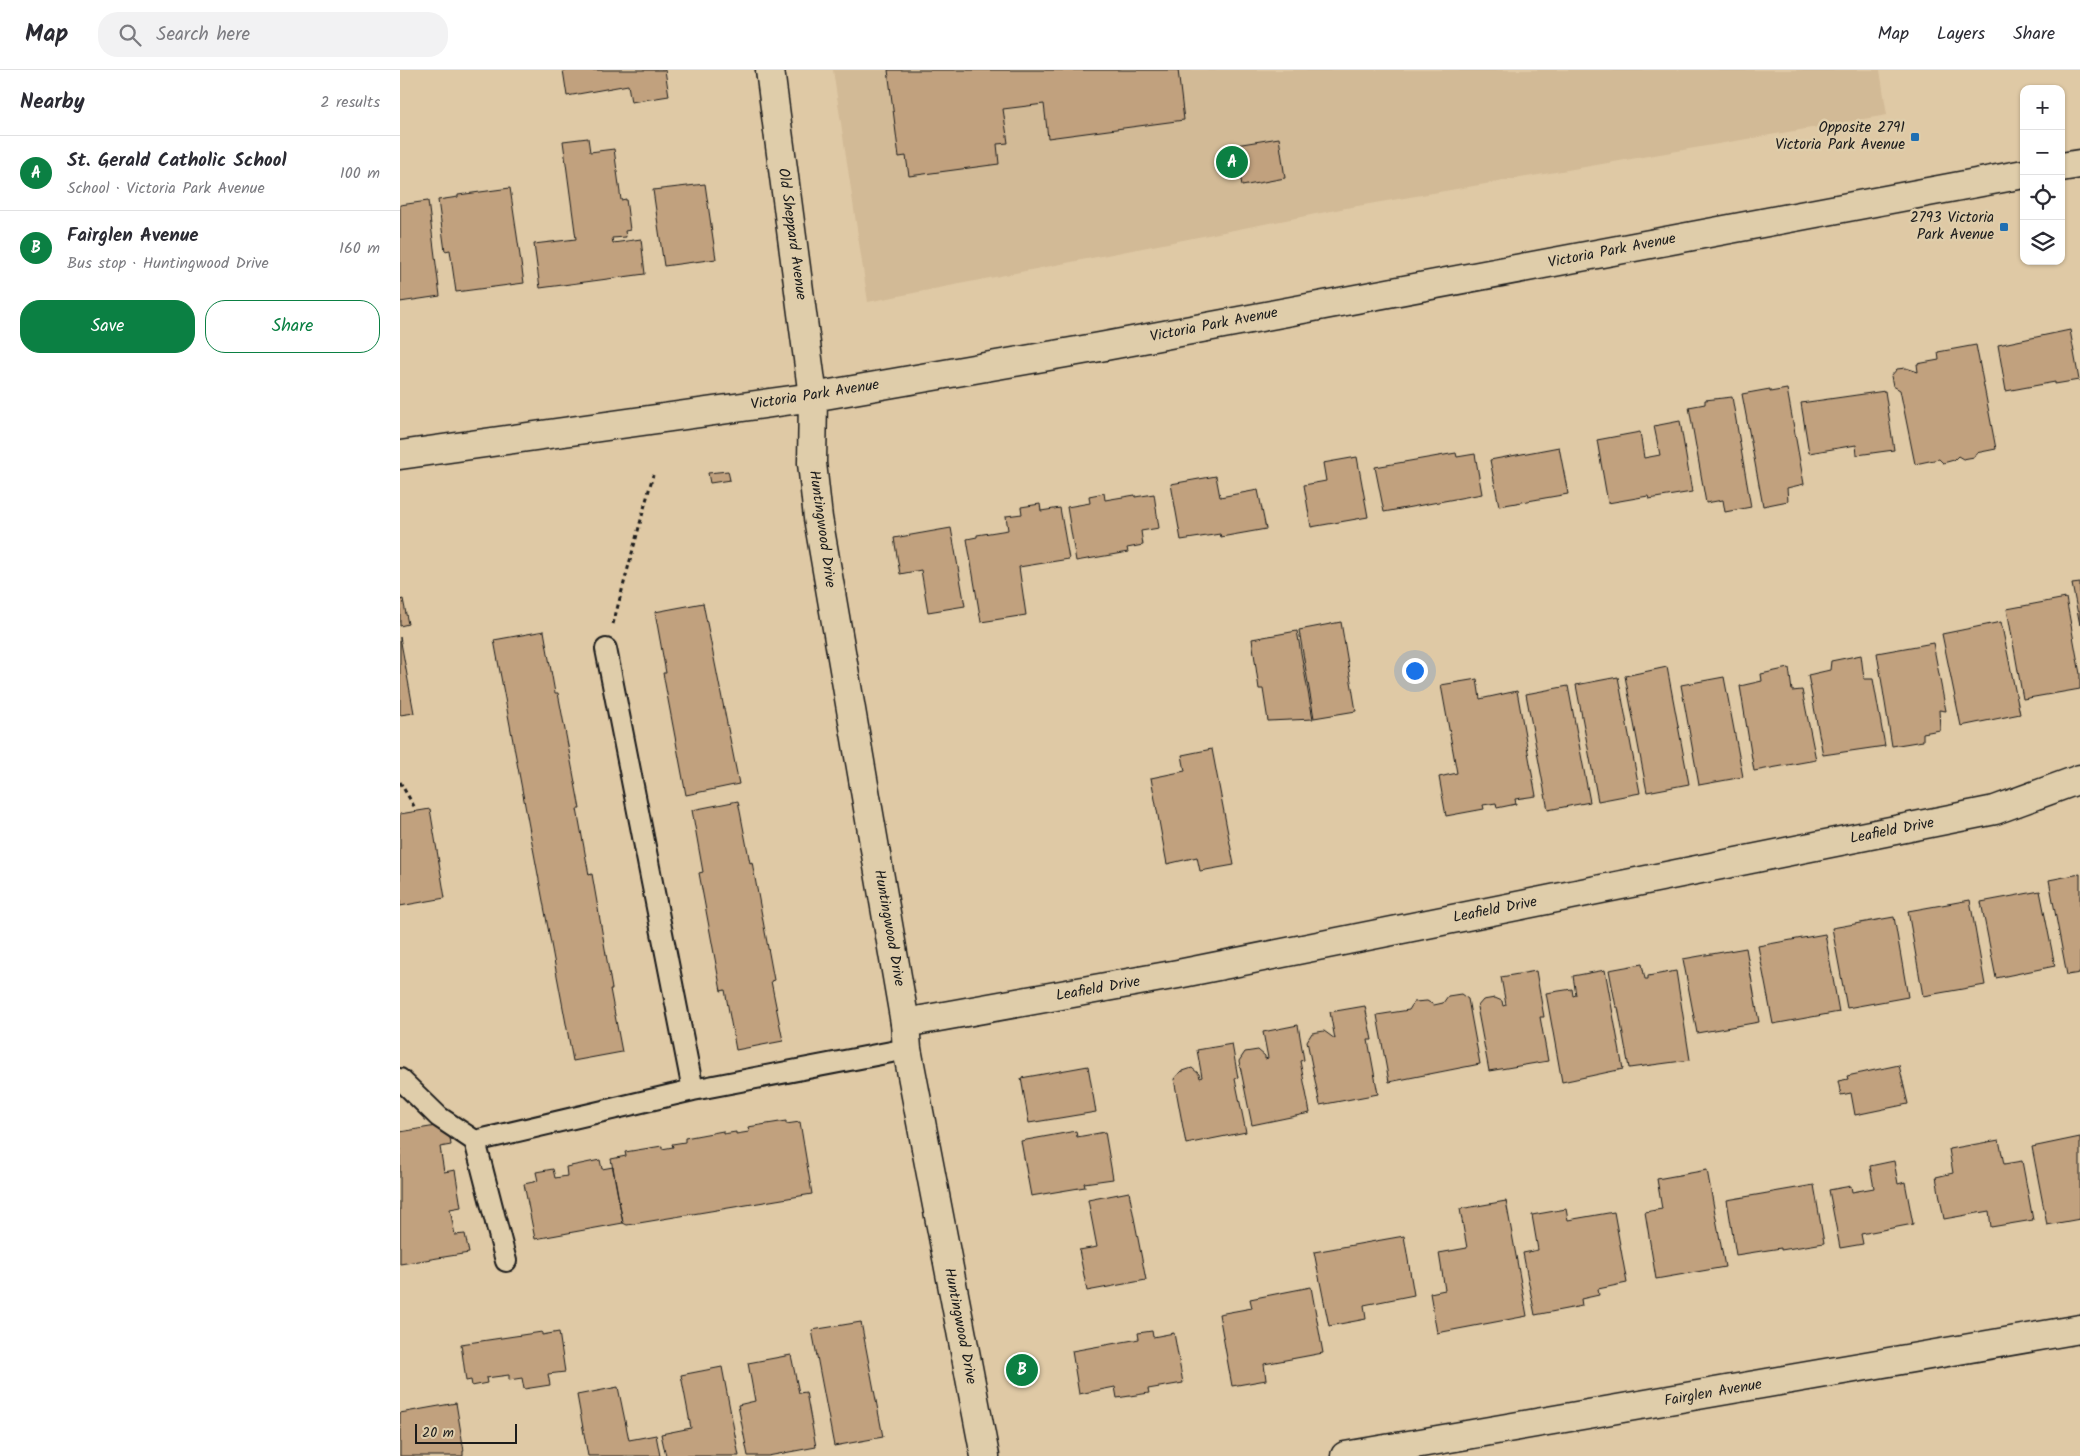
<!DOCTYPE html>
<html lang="en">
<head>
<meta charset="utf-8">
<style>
	body { margin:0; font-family:Kalam,sans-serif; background:#f2f2f3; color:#2b2b33 }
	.controls { position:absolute; right:15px; top:15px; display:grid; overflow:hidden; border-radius:10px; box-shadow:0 1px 4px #0004 }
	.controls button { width:45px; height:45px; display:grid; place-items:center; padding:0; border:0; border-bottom:1px solid #e1e1e2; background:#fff; color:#2b2b33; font:25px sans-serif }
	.scale { position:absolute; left:15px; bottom:12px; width:102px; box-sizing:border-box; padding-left:5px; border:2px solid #1c1c1c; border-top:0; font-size:14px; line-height:18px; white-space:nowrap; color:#1c1c1c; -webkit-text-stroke:4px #dfcdaa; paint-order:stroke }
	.you { position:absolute; left:1014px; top:600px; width:18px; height:18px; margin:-12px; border:4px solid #fff; border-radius:50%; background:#1a73e8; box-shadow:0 0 0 8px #1a73e833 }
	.badge { display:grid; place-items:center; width:32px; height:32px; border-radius:50%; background:#0b8043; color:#fff; font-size:16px; font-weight:700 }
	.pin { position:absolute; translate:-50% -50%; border:2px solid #fff; box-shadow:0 1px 5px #0006 }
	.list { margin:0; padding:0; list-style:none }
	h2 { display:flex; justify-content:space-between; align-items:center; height:65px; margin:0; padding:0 20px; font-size:21px }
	h2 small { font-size:16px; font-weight:400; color:#7c7c81 }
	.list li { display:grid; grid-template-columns:32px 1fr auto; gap:15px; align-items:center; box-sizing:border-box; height:75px; padding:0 20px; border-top:1px solid #e1e1e2 }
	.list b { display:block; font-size:19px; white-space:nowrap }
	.list p { margin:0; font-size:16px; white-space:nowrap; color:#7c7c81 }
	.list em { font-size:16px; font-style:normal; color:#7c7c81 }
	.actions { display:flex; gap:10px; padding:15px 20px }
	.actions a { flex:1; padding:11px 0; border:1px solid #0b8043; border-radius:20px; text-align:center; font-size:18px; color:#0b8043 }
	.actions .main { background:#0b8043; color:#fff }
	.icon { flex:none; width:28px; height:28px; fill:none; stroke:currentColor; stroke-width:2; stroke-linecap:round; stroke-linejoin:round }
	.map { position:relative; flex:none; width:1680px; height:1386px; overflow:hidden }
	header { display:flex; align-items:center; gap:30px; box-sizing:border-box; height:70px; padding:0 25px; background:#fff; border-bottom:1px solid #e1e1e2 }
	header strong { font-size:24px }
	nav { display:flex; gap:28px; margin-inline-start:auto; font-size:18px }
	.search { width:350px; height:45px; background:#f2f2f3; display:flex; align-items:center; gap:12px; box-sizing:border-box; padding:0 18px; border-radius:20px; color:#7c7c81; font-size:19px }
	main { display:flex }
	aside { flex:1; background:#fff }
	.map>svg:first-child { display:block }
	.built { fill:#d2ba96 }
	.building { fill:#c1a17e; stroke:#1c1c1c }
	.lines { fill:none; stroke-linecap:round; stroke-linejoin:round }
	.lane-casing { stroke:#1c1c1c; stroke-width:24 }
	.street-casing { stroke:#1c1c1c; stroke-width:31 }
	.secondary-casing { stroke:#1c1c1c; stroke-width:31 }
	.path { stroke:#1c1c1c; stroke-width:3; stroke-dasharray:4 4; stroke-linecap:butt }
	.lane { stroke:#dfcdaa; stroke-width:20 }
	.street { stroke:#dfcdaa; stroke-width:28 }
	.secondary { stroke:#dfcdaa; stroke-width:28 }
	.poi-dot { fill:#1f6fb2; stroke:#dfcdaa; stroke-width:2 }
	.labels { text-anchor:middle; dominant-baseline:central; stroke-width:5; stroke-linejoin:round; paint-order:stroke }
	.poi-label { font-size:15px; fill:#1c1c1c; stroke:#dfcdaa; text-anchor:end }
	.street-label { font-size:15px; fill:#1c1c1c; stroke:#dfcdaa }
</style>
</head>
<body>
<header>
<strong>Map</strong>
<div class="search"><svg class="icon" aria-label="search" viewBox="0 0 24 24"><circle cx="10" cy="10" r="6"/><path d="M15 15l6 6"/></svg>Search here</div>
<nav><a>Map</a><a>Layers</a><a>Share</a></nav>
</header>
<main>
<aside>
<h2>Nearby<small>2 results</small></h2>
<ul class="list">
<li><span class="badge">A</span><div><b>St. Gerald Catholic School</b><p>School · Victoria Park Avenue</p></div><em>100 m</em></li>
<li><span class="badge">B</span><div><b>Fairglen Avenue</b><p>Bus stop · Huntingwood Drive</p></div><em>160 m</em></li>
</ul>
<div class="actions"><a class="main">Save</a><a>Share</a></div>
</aside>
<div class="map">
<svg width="1680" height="1386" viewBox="0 0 1680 1386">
	<rect width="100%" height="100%" fill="#dfc9a5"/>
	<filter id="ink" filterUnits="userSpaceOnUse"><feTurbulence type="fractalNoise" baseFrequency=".02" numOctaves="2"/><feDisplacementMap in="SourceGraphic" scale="10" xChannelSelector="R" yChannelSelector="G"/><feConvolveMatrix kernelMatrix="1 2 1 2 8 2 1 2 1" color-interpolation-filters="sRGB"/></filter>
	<g filter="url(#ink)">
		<path class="built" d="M433 0H1480L1487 45 946 138 468 232Z"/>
		<path class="building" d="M163 0H265L269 26 231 32 228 15 167 26Z
			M488 0H778L784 50 648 68 644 34 603 39 608 73 597 74 599 94 509 106 506 86 499 87Z
			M188 68 190 82 214 79 221 130 226 129 230 160 225 161 226 167 212 168 213 173 241 169 245 204 140 218 134 174 176 169 163 71Z
			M879 68 885 108 842 116 836 75Z
			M305 114 316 189 264 196 253 120Z
			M110 118 124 213 56 222 50 180 45 181 38 130 58 127V125Z
			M28 131 40 226 0 232V135Z
			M1670 260 1679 310 1655 314V312L1606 321 1598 275Z
			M1576 275 1596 379 1576 383 1574 387 1563 389 1558 386 1554 390 1543 393 1539 389 1515 394 1500 320 1493 316 1491 306 1497 299 1506 298 1518 302 1517 294 1539 290 1538 282Z
			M1370 319V322L1387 319 1404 414 1387 418 1388 431 1363 436 1342 324Z
			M1485 321 1494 380 1457 385 1456 375 1409 383 1401 333Z
			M1332 327 1351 437 1325 442 1323 430 1306 433 1289 337 1305 334V330Z
			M1280 351 1292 422 1249 429 1248 426 1208 433 1197 370 1240 362 1244 388 1260 385 1254 356Z
			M1159 377 1168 424 1099 436 1090 390Z
			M1056 383 1057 387 1075 384 1082 424 984 442 975 397Z
			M957 387 968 447 911 457 904 415 926 411 923 393Z
			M328 401 330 410 310 413 308 403Z
			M816 406 820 427 858 420 866 459 821 467 820 464 781 470 771 414Z
			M704 423 705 430 735 425V427L754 424 759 458 741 461 743 475 727 478 728 482 676 491 667 437 690 433 689 426Z
			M640 434 641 441 660 438 669 489 619 497 626 545 581 552 567 469 577 467V465L608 460 606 446 622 444 621 437Z
			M551 458 565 536 528 542 521 500 500 504 494 468Z
			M1680 513V555L1672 514Z
			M1666 528 1680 604V619L1623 629 1607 539Z
			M3 529 8 554 0 556V530Z
			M303 533 339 714 286 725 263 603H266L255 542Z
			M941 552 956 641 914 648 899 560Z
			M1601 552 1620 644 1561 656 1542 564Z
			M144 561 155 623H158L180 739H177L189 805 192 804 212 919H210L222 982 173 991 94 570Z
			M897 561 913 649 868 651 863 619H859L852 569Z
			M0 567 14 643 0 645Z
			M1533 573 1546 641 1539 640 1540 660 1523 663V671L1492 676 1477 583Z
			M1461 585 1464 609H1473L1485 676 1423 685 1408 605 1430 600 1431 591Z
			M1267 597 1289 714 1247 722 1225 606Z
			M1389 598 1392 621 1402 620 1416 690 1354 701 1340 616 1362 611 1361 604Z
			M1218 607 1240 723 1198 731 1176 615Z
			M1324 607 1343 707 1299 715 1281 615Z
			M1077 609 1080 629 1117 621 1136 726 1115 729 1116 734 1097 738 1096 733 1083 735 1084 739 1046 746 1039 707 1057 703 1041 615Z
			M1168 616 1190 732 1148 740 1126 624Z
			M812 679 834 795 800 801 797 787 767 794 751 708 785 701 782 685Z
			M338 731 350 793 352 792 374 910 371 911 383 971 336 980 325 920 321 921 299 803 303 802 292 740Z
			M30 739 45 828 0 836V744Z
			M1680 804V903L1667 905 1649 810Z
			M1640 821 1655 896 1596 908 1581 832Z
			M1570 830 1585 915 1523 926 1508 841Z
			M1494 847 1508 927 1447 938 1432 858Z
			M1425 864 1439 942 1373 954 1358 876Z
			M1346 878 1359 952 1297 963 1283 889Z
			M1242 894 1245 909H1248V906L1276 901 1290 990 1229 998 1218 937H1216L1209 900Z
			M1205 900 1223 999 1162 1012 1146 923 1172 919 1173 926 1176 925 1173 906Z
			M1136 901 1144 947H1140L1148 991 1089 1001 1077 937 1083 930 1095 928 1102 931 1103 936 1106 935 1101 907Z
			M1061 924 1068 929 1080 994 989 1012 977 945 1009 940 1014 932 1027 931 1034 935 1043 933 1048 926Z
			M965 936 972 970H968L978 1024 920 1035 907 971 912 963 924 961 935 969 930 942Z
			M898 955 904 990 900 991 910 1043 852 1055 839 991 845 982 858 980 865 986V989L868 988 863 962Z
			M832 974 838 1008 835 1009 846 1062 786 1074 774 1009 780 1002 792 998 799 1004 800 1008 802 1007 797 980Z
			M1499 995 1508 1034 1455 1045 1451 1023 1441 1025 1438 1011 1448 1009 1447 1006Z
			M688 996 696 1042 629 1053 621 1008Z
			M386 1051V1054L400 1052 412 1124 227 1155 223 1153 211 1089 226 1086 225 1082 262 1076V1079L273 1077 272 1074 285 1072V1068L323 1061V1064L336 1062V1064L349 1062 348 1057Z
			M48 1054 51 1075 40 1077 44 1102 55 1100 61 1137 50 1139 55 1165 65 1164 69 1183 0 1194V1062Z
			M676 1061 677 1067 705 1062 713 1109 684 1113 685 1117 631 1126 621 1071Z
			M1680 1067V1149L1647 1155 1632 1077Z
			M1599 1070 1604 1094 1622 1091 1633 1150 1591 1157 1589 1141 1544 1149 1536 1107 1553 1103 1549 1079Z
			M200 1090 202 1099 213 1097 223 1153 135 1169 124 1114 138 1111 136 1102 153 1099 155 1108 167 1106 166 1097Z
			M1494 1091 1498 1114 1505 1112 1513 1154 1461 1164 1463 1174 1440 1178 1429 1120 1451 1116 1452 1122 1474 1118 1470 1096Z
			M1307 1100 1325 1197 1256 1209 1245 1142 1262 1139 1257 1109Z
			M1414 1115 1424 1173 1381 1180V1178L1336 1185 1327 1130Z
			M729 1122 746 1210 687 1221 679 1180 697 1177 688 1130Z
			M1106 1131 1127 1246 1037 1263 1030 1223 1045 1220 1039 1183 1067 1178 1060 1139Z
			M1166 1139 1168 1150 1214 1142 1227 1213 1198 1219 1199 1225 1181 1229 1182 1236 1135 1245 1123 1183 1138 1180 1132 1145Z
			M1004 1166 1014 1225 964 1235 966 1249 929 1256 914 1182Z
			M911 1217 923 1283 864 1294 866 1310 832 1316 819 1244 852 1238 850 1229Z
			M461 1252 483 1367 434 1376 412 1260Z
			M752 1261 753 1267 774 1263 783 1313 748 1319 749 1323 717 1328 715 1317 679 1324 672 1281 739 1269 738 1263Z
			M142 1262V1265L159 1262 165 1302 148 1304 150 1315 124 1319 122 1308 109 1310V1305L86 1308 87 1313 72 1316 71 1310 66 1311 61 1274Z
			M391 1285 399 1323 406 1322 416 1377 368 1386H348L338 1335 355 1331 348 1293Z
			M322 1297 339 1386H266L261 1364 291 1358 281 1305Z
			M218 1317 229 1370 256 1365 260 1386H188L177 1325Z
			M56 1333 64 1381H63V1386H0V1343Z"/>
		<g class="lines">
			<g class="lane-casing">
				<path id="lane" d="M206 579 293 1020
					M0 1009 39 1047 75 1071
					M106 1191 75 1071 293 1020 507 979"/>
			</g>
			<g class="street-casing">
				<path id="street" d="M370 0 413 327
					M505 953 778 904 1595 740 1680 709
					M945 1386 1680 1259"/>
			</g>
			<g class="secondary-casing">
				<path id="secondary" d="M1661 97 1680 94
					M413 327 412 393 418 448 505 953 507 979 585 1386
					M0 385 413 327 700 277 1624 104"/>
			</g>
			<path class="path" d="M213 554 253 405
				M0 712 15 738"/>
			<use href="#lane" class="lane"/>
			<use href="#street" class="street"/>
			<use href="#secondary" class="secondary"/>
		</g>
	</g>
	<g class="poi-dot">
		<rect x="1510" y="62" width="10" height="10" rx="2.5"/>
		<rect x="1599" y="152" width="10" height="10" rx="2.5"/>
	</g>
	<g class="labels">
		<g class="poi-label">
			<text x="1505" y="58">Opposite 2791<tspan x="1505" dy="17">Victoria Park Avenue</tspan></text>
			<text x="1594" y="148">2793 Victoria<tspan x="1594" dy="17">Park Avenue</tspan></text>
		</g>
		<g class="street-label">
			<text transform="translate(392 164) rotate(82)">Old Sheppard Avenue</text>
			<text transform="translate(1212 181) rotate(-11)">Victoria Park Avenue</text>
			<text transform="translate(814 255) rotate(-11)">Victoria Park Avenue</text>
			<text transform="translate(415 325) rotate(-9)">Victoria Park Avenue</text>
			<text transform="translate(422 459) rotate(82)">Huntingwood Drive</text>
			<text transform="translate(1492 761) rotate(-11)">Leafield Drive</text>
			<text transform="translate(1095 840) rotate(-11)">Leafield Drive</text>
			<text transform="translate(489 858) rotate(80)">Huntingwood Drive</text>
			<text transform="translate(698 919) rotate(-10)">Leafield Drive</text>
			<text transform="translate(560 1256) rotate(79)">Huntingwood Drive</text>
			<text transform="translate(1313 1323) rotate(-10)">Fairglen Avenue</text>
		</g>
	</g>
</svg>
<div class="controls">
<button>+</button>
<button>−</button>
<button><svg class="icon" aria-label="locate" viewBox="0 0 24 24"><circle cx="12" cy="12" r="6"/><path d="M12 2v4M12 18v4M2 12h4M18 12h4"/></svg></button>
<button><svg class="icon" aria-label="layers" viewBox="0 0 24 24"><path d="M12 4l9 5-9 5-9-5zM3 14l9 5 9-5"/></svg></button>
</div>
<div class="scale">20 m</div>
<div class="you"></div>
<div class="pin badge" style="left:832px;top:92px">A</div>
<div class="pin badge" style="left:622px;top:1300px">B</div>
</div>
</main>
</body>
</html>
